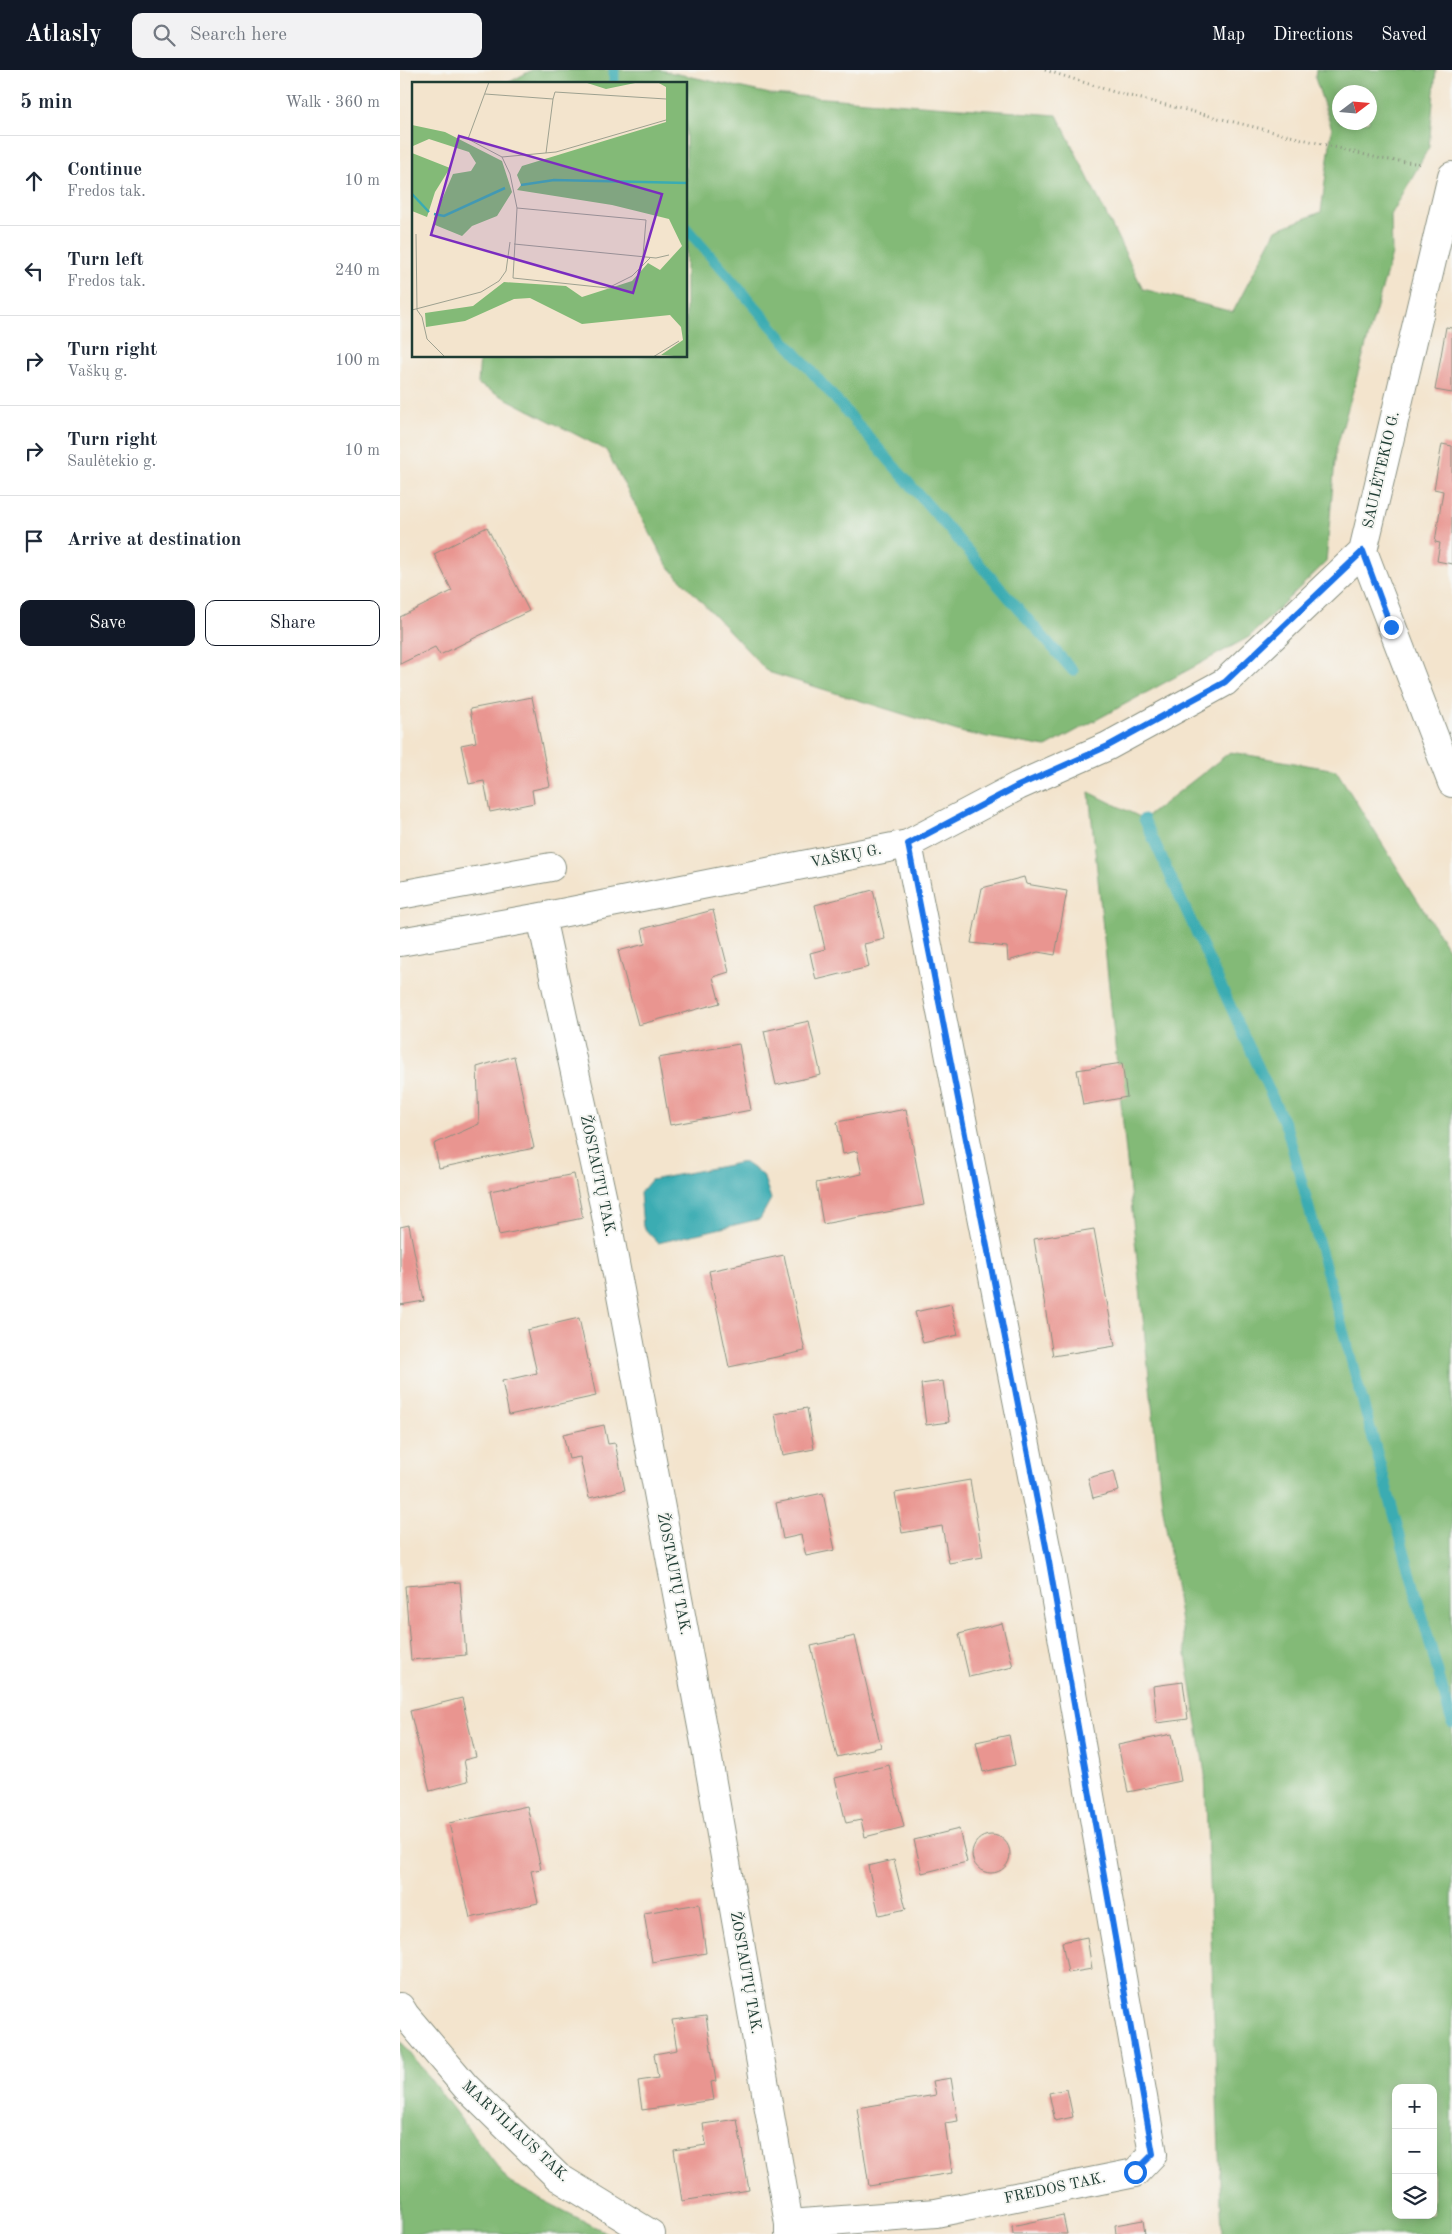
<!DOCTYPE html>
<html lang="en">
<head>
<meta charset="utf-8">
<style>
	body { margin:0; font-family:"Old Standard TT",serif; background:#f2f2f3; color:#1f2937 }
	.controls { position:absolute; right:15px; bottom:15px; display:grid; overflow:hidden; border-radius:10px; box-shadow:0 2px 12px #0003 }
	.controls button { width:45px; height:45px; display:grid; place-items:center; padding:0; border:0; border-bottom:1px solid #e0e1e3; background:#fff; color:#1f2937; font:25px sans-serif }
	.compass { position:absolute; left:932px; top:15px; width:45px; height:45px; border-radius:50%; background:#fff; box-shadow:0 2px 12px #0003; rotate:74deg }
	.stop { position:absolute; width:15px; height:15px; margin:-11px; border:4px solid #1a73e8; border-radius:50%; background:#fff }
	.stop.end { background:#1a73e8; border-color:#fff; box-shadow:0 1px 5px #0008 }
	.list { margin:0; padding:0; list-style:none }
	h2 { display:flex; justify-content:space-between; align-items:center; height:65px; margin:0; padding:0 20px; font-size:21px }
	h2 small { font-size:16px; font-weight:400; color:#747a83 }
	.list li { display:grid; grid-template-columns:32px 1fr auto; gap:15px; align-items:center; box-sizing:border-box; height:90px; padding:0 20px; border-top:1px solid #e0e1e3 }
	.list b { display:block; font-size:19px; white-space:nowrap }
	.list p { margin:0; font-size:16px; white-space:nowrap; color:#747a83 }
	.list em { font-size:16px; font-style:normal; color:#747a83 }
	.actions { display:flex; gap:10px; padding:15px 20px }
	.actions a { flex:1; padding:11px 0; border:1px solid #111827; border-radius:10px; text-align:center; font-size:18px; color:#111827 }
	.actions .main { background:#111827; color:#fff }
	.icon { flex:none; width:28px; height:28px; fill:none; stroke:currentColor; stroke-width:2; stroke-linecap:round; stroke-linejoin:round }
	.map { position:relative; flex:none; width:1052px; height:2164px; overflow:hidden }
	header { display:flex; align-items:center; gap:30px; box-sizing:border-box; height:70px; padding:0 25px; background:#111827; color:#fff }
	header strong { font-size:24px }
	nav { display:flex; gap:28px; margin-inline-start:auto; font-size:18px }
	.search { width:350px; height:45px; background:#f2f2f3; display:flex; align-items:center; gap:12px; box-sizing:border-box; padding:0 18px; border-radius:10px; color:#747a83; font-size:19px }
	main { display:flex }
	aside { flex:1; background:#fff }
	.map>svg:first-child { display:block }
	.forest { fill:#83ba77; stroke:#517c56; fill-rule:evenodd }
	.water { fill:#3aacb2; stroke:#2c7473 }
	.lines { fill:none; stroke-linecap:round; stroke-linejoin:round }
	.stream { stroke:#3aacb2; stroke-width:11 }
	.building { fill:#e99590 }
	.street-casing { stroke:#899080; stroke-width:30 }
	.path { stroke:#899080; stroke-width:3; stroke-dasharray:1 4; stroke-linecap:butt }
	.street { stroke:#fff; stroke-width:28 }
	.route { stroke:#1a73e8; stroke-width:6 }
	.labels { text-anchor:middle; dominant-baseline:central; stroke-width:4; stroke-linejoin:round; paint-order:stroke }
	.street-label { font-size:15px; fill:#1f3d34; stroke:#f6f6f2 }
	.inset-river { fill:none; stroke:#3aacb2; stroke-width:2.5 }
	.inset-road { fill:none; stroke:#9ea190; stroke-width:1 }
	.view { fill:#7b2cbf; fill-opacity:0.15; stroke:#7b2cbf; stroke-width:2.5 }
	.inset-edge { fill:none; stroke:#1f3d34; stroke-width:2.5 }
</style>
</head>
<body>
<header>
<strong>Atlasly</strong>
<div class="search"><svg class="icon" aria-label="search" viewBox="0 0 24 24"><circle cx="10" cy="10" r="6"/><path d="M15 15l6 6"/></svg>Search here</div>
<nav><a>Map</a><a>Directions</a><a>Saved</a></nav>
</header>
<main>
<aside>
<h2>5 min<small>Walk · 360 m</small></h2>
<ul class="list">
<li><svg class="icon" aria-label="ahead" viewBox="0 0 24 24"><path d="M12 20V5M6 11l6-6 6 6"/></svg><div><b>Continue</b><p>Fredos tak.</p></div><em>10 m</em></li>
<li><svg class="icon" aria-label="left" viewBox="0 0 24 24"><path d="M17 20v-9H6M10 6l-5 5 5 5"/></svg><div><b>Turn left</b><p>Fredos tak.</p></div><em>240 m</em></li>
<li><svg class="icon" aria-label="right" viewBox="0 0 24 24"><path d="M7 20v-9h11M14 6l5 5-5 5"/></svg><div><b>Turn right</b><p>Vaškų g.</p></div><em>100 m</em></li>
<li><svg class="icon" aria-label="right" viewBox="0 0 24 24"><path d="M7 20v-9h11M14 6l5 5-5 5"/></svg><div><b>Turn right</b><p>Saulėtekio g.</p></div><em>10 m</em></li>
<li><svg class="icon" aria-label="arrive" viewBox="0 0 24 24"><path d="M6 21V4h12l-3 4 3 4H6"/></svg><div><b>Arrive at destination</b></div></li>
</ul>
<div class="actions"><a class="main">Save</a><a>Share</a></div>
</aside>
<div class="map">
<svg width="1052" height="2164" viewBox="0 0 1052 2164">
	<rect width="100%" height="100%" fill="#f6f6f2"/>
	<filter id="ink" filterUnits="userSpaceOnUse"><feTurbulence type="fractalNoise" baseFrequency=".02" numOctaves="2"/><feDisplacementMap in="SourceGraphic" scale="10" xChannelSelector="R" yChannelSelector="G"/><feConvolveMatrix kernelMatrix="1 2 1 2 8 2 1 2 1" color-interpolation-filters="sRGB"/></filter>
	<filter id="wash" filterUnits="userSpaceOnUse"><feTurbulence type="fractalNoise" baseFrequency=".0096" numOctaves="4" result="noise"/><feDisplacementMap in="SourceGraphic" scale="20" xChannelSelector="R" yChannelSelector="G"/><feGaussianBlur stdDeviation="1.12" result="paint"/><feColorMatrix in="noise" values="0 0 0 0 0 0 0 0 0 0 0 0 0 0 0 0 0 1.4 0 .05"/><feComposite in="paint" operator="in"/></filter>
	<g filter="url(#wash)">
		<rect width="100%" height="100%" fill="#f3e4cd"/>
		<path class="forest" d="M132 0H260L370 24 657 45 743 219 833 242 876 160 921 142 932 59 915 8 916 0H1036L1029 77 991 145 992 184 936 380 926 492 849 567 646 677 564 663 368 602 267 495 206 380 78 314 80 286H286V14H106ZM939 22H969V52H939Z
			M830 682 936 700 1052 885V2164H822L805 1704 762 1433 689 722 744 749ZM996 2018H1033V2145H996Z
			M0 1970 110 2113 209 2164H0Z"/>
		<path class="water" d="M344 1092 363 1105 371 1129 360 1149 258 1173 243 1157 240 1123 251 1110Z"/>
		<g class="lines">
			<path class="stream" d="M214 0V14
				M286 158 673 601
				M744 749 887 1059 1052 1653"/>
		</g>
		<g id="blocks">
			<path class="building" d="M1046 257 1052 258V323L1035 320Z
				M1042 374 1052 376V494L1037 491 1040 473 1035 472 1043 421 1034 419Z
				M87 457 129 541 40 585 35 577 0 594V547L52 521 34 484Z
				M132 627 150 716 132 720 134 733 90 742 84 711 69 714 61 675 76 672 70 639Z
				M624 807 626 814 667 821 655 885 638 882 608 891 607 877 571 873 582 818Z
				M473 820 485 869 464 874 469 897 416 910 410 883 425 879 415 835Z
				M313 840 329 902 313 907 320 933 238 955 218 881 245 874 242 859Z
				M409 951 421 1005 376 1015 364 961Z
				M339 974 351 1040 270 1055 258 988Z
				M114 986 134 1078 39 1098 34 1074 79 1054 77 997Z
				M722 993 727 1027 683 1035 677 1000Z
				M506 1039 524 1135 423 1154 416 1113 462 1104 457 1081 443 1084 437 1052Z
				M174 1104 183 1148 99 1165 90 1121Z
				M9 1155 24 1231 0 1235V1157Z
				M694 1159 715 1276 653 1286 634 1169Z
				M384 1185 405 1281 329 1297 309 1201Z
				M551 1234 558 1265 523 1273 515 1242Z
				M179 1248 196 1326 109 1345 102 1311 137 1303 127 1260Z
				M543 1311 549 1352 526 1355 521 1314Z
				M407 1338 414 1379 383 1385 375 1344Z
				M204 1355 208 1374 215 1373 225 1420 189 1428 180 1387 169 1389 163 1364Z
				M714 1401 719 1421 693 1428 688 1408Z
				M570 1410 583 1487 549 1493 542 1456 502 1463 495 1423Z
				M423 1423 435 1480 406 1486 401 1465 383 1469 376 1433Z
				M60 1512 66 1585 11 1590 5 1516Z
				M602 1553 613 1597 569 1607 559 1564Z
				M455 1566 481 1677 437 1687 411 1576Z
				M783 1612 788 1649 757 1653 753 1616Z
				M62 1628 76 1687 64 1690 68 1711 30 1721 10 1641Z
				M772 1664 781 1711 728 1722 718 1675Z
				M609 1665 615 1695 583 1702 576 1672Z
				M489 1695 504 1757 465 1767 461 1750 446 1753 435 1708Z
				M127 1736 141 1799 131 1801 138 1833 70 1848 49 1753Z
				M559 1759 567 1792 522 1803 514 1770Z
				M572 1784a19 19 0 1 1 38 0a19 19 0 1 1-38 0Z
				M494 1790 506 1839 479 1845 468 1796Z
				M299 1834 306 1883 252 1892 244 1843Z
				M687 1867 692 1899 668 1903 662 1872Z
				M306 1946 316 2011 311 2012 314 2030 242 2040 238 2011 258 2008 254 1984 277 1980 272 1950Z
				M551 2008 558 2051 545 2053 552 2103 469 2116 457 2038 536 2025 533 2011Z
				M667 2019 673 2047 655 2051 649 2023Z
				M337 2049 349 2120 282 2131 274 2080 306 2075 303 2054Z
				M663 2145 667 2164H613L612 2156Z
				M743 2150 745 2164H716L715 2155Z"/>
		</g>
	</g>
	<g filter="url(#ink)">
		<use href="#blocks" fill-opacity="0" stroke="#899080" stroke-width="1"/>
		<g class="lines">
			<g class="street-casing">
				<path id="street" d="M1052 106 963 481 1052 713
					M0 825 151 797
					M141 847 204 1135 306 1678 389 2154V2164
					M0 872 141 847 508 774 618 716 708 676 825 612 963 481
					M0 1937 5 1945 66 2017 158 2107 251 2164
					M389 2154 536 2143 735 2103 753 2084 649 1492 508 774"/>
			</g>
			<path class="path" d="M645 0 714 22 982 89 1023 94"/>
			<use href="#street" class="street"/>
		</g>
	</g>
	<g class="lines" filter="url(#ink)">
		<path class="route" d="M735 2102 753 2084 649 1492 508 774 618 716 708 676 825 612 963 481 991 557"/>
	</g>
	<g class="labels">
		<g class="street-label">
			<text transform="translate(982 400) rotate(-77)">SAULĖTEKIO G.</text>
			<text transform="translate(446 787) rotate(-11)">VAŠKŲ G.</text>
			<text transform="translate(197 1106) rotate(78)">ŽOSTAUTŲ TAK.</text>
			<text transform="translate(273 1504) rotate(79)">ŽOSTAUTŲ TAK.</text>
			<text transform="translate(345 1903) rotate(80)">ŽOSTAUTŲ TAK.</text>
			<text transform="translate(115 2062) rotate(43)">MARVILIAUS TAK.</text>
			<text transform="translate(655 2119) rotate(-12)">FREDOS TAK.</text>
		</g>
	</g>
	<g transform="translate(12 12)">
		<rect width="275" height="275" fill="#f3e4cd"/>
		<path d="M172 0H228L194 7ZM245 0H275V275L249 273 271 258 269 245 258 233 170 242 118 216 102 217 53 239 14 245 13 231 61 224 92 200 154 204 170 215 220 199 236 181 248 188 270 164 257 137 200 123 105 108 109 103 105 93 110 84 254 40V5ZM0 43 33 50 90 79 100 110 85 134 60 144 50 154 23 143 22 136 41 92 59 89 64 81 57 70 17 57 1 64 0 68ZM0 71 38 86 23 110 15 135 0 129Z" fill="#83ba77"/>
		<path class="inset-river" d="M109 103 142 98 275 101M0 112 17 130M22 132 32 134 93 106"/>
		<path class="inset-road" d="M77 0 56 57 90 75 144 70 254 38M73 12 141 17 143 10 254 17M134 71 141 17M90 75 98 92 105 126 101 196 196 206 220 194 238 176M105 126 234 138 231 174M4 152 5 228 10 235 15 257 33 275M102 162 244 176 257 173M0 228 69 210 87 199 94 189 98 160M241 275 267 259"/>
		<path class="view" d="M47 54 250 112 221 211 19 153Z"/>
		<rect width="275" height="275" class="inset-edge"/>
	</g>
</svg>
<div class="controls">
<button>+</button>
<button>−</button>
<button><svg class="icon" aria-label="layers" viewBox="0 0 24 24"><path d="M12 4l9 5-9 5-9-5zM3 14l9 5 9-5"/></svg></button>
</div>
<svg class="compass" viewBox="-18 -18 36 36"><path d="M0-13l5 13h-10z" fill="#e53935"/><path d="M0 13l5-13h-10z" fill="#747a83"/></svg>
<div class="stop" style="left:735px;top:2102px"></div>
<div class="stop end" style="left:991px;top:557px"></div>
</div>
</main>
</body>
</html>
